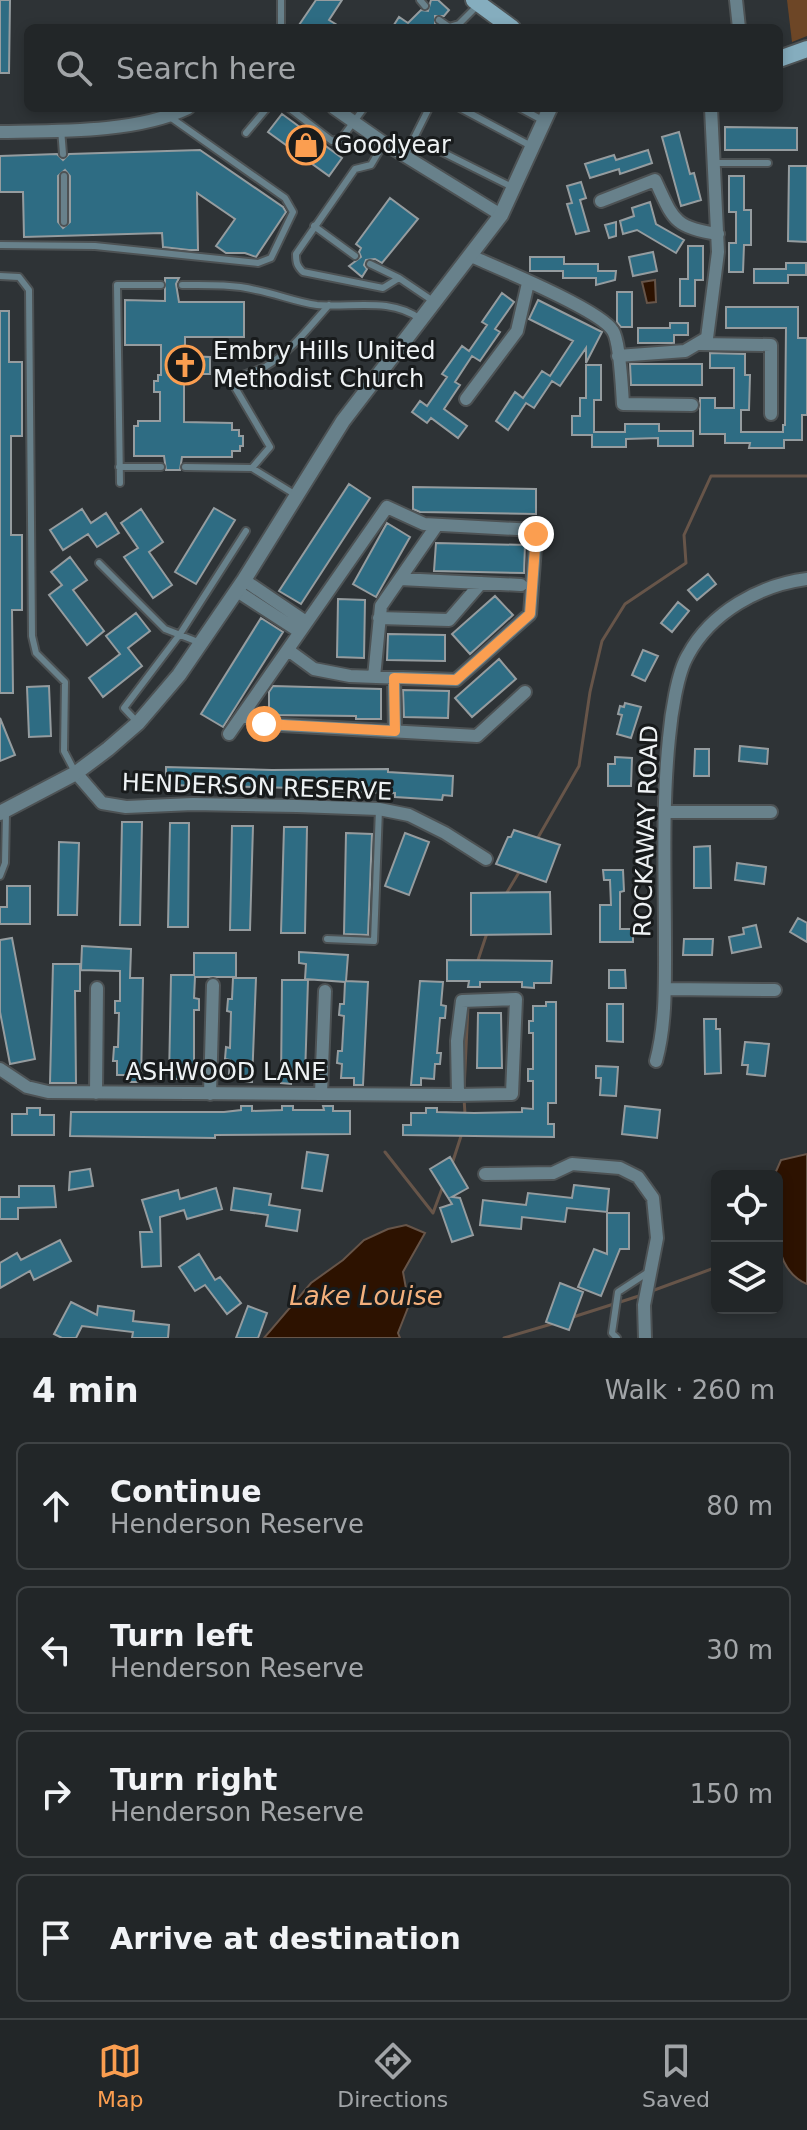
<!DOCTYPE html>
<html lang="en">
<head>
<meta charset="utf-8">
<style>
	body { margin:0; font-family:"DejaVu Sans",sans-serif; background:#2a2e30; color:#f1f3f6 }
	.controls { position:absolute; right:24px; bottom:24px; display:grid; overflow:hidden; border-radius:12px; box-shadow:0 4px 12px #0003 }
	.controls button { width:72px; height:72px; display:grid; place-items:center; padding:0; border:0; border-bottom:2px solid #3f4345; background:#222628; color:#f1f3f6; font:40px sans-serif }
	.stop { position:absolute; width:24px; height:24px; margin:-18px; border:6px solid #fb9e50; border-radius:50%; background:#fff }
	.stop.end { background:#fb9e50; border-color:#fff; box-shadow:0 2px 8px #0008 }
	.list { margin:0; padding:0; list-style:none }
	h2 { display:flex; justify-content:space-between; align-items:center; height:104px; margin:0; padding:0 32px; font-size:34px }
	h2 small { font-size:26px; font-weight:400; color:#a2a5a8 }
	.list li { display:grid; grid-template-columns:52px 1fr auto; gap:24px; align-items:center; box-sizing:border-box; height:128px; margin:0 16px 16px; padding:0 16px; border:2px solid #3f4345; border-radius:12px }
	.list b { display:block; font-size:30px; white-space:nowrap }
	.list p { margin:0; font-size:26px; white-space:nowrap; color:#a2a5a8 }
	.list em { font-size:26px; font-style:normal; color:#a2a5a8 }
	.icon { flex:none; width:44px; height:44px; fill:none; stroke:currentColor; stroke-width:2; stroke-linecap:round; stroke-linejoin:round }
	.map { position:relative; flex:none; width:807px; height:1338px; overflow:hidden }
	.search { position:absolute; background:#222628; box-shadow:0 4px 12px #0003; left:24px; right:24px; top:24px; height:88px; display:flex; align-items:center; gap:20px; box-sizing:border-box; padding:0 28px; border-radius:12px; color:#a2a5a8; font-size:30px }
	.sheet { height:680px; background:#222628 }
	nav { display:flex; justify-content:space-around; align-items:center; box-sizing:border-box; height:112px; border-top:2px solid #3f4345; background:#222628; font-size:22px; color:#a2a5a8 }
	nav a { display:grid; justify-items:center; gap:4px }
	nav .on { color:#fb9e50 }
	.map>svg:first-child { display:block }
	.green { fill:#6d4626 }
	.water { fill:#2d1200; stroke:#675549; stroke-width:2 }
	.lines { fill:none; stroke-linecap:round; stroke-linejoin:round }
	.stream { stroke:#675549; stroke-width:3 }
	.building { fill:#2e6c83; stroke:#959c9f; stroke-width:2; fill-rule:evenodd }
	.service-casing { stroke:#4d5254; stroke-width:10 }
	.minor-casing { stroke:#4d5254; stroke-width:16 }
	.tertiary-casing { stroke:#4d5254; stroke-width:18 }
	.secondary-casing { stroke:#4d5254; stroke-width:20 }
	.service { stroke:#68818b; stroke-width:6 }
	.minor { stroke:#68818b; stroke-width:12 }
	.tertiary { stroke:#68818b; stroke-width:14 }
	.secondary { stroke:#85adbe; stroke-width:16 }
	.route { stroke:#fb9e50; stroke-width:10 }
	.labels { text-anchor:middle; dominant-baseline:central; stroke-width:6; stroke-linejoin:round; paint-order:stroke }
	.poi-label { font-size:24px; fill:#eef2f4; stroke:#181b1c; text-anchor:start }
	.street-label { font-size:24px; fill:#eef2f4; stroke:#181b1c }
	.water-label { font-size:26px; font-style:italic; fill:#f3b07c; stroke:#181b1c }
</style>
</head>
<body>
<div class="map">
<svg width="807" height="1338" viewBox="0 0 807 1338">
	<rect width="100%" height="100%" fill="#2e3336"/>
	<path class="green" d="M787 0H807V36L792 42Z"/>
	<path class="water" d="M655 280 656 302 647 303 642 282Z
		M807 1154V1284C768 1268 777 1211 777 1176H774L781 1160Z
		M406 1225 425 1233 403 1272 409 1305 398 1333 400 1338H264L311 1283 343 1260 364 1240 388 1229Z"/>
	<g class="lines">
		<path class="stream" d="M536 841 579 766 590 692 602 641 625 604 686 563 684 535 711 476H807
			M506 894 521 869
			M477 963 487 933
			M464 1090 468 1006
			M464 1098 465 1114
			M385 1152 433 1213 443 1186
			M452 1164 462 1133
			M649 1292 717 1267
			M573 1317 642 1295
			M504 1338 555 1323"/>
	</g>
	<path class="building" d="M0 0H10L9 73H0Z
		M316 0H342L329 20 342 28H297Z
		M431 0H438L449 10 444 16H435V24L431 28H392L399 17 408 23 421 10 428 11Z
		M282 114 342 158 329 176 268 132Z
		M725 127 797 128V150H725Z
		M679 132 690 174 694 173 701 200 681 206 662 137Z
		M200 150 283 207 286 212 256 257 245 253H226L216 246 235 219 197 193 198 250H189L163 247 162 233 24 237 23 192H0V156L57 154 63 160 69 154ZM65 170 70 176V222L63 228 58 222V176Z
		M648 150 652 163 620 174 619 169 590 178 585 164 614 155 616 160Z
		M789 166H807V242L788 241Z
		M729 176H744V210H751V245H744L743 272H729V243H736V212H729Z
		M581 182 586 198 580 200 589 231 576 234 567 204 572 203 567 186Z
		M390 198 418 219 382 263 375 259 366 260 364 265 367 269 362 277 349 266 361 257 359 252 361 248 356 244Z
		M650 202 656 224 684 240 676 253 637 230 623 234 620 221 634 216 632 208Z
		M616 222V236L609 238 605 225Z
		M688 246H703V280H695V306H680V279H688Z
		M653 252 657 271 633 276 629 257Z
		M530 257H564V264H598V271H616L615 280 596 285V278H563V271H530Z
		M786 263H806V275H788V283H754V269H786Z
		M165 278H179L176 284 179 302H244V337H185V356L210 357V374H190V380H184V422L232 423V430H239V436H243V446H240V451H232V457H182L180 470H166L164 456H134V426H138V421H160V392H154V381H158V375H161V345H125V300L165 301Z
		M617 292H632V327H621L617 322Z
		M502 293 514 302 495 329 500 332 480 361 472 356 455 382 460 385 444 409 467 426 458 438 431 418 427 423 412 412 420 401 427 406 447 377 442 374 462 346 469 351 487 325 482 322Z
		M538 300 602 332 586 363V348L560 386 552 381 534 408 526 403 508 430 496 421 515 392 523 398 542 371 550 376 573 341 529 319Z
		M726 307H798V338H807V415H802V440H784V448H749L750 443H725V434H700V398H715V408H734V368H710V353L745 354V375H750L749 410H741V432H783V425H785L786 328H726Z
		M0 311H9V362H22V436H11V535H22V610H12L13 693H0Z
		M670 323H688V335H674V343H638V328H670Z
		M630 364H702V385H631Z
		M586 365H601V400H594V432H625V424H659V431H693V446H658V438L626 439V447H592V435H572V416H580V398H586Z
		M349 484 370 498 301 604 279 591Z
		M413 487 536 489V514L420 512 413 509Z
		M214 508 235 520 196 584 175 572Z
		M82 509 91 523 106 513 119 533 97 547 88 534 63 550 50 530Z
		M141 509 163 542 149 552 172 585 153 598 124 557 138 548 121 523Z
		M387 523 410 537 376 597 353 584Z
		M436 543 525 545 524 573 434 571Z
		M70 557 87 580 73 590 104 631 87 645 49 595 62 585 51 572Z
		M708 574 716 584 697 600 688 590Z
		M495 596 513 615 470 654 452 634Z
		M338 599 365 600 364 658 337 657Z
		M678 602 689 611 672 632 661 623Z
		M136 613 150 631 128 648 142 666 103 697 89 678 120 654 106 636Z
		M261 618 283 632 223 727 201 714Z
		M388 634 445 635V661L387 660Z
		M643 650 658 656 645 681 632 675Z
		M499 659 516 679 472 717 455 698Z
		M49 686 51 736 29 737 27 687Z
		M273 686 381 689V719H356V716L269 715V692Z
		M403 690 449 691 448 718 404 717Z
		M625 703 641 707 631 738 617 734 622 715 618 714 620 706 624 707Z
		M0 718 15 755 0 761Z
		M740 746 768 749 767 764 739 761Z
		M695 749H709V776H694Z
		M615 757 632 758 631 786H608V764H615Z
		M166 767 272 770 388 769V772L453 776 452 796 443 795 442 800 395 797V793L338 792V789L166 785Z
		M122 822H142L140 925H120Z
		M170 823H189L188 927H168Z
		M232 826H253L250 930H230Z
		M284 827H307L305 933H281Z
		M514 830 560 845 546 882 496 864 508 837H511Z
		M346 833 372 834 368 935 344 934Z
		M405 833 429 842 409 895 385 886Z
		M59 842 79 843 77 915H58Z
		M710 846 711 888H694V847Z
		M737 863 766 867 764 884 735 880Z
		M603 870H623L624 891 620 892V929H633V942H600V905H611L610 880H604Z
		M7 886H30V924H0V907H7Z
		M550 892 551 934 471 935V893Z
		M798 918 807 923V942L790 932Z
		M756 925 761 947 732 953 729 937 744 934 743 928Z
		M12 938 35 1059 10 1064 0 1012V940Z
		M684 939H713L712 955H683Z
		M82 946 131 949 130 978H143L141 1082H130V1075H117V1061H113L114 1047H118L119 1013H115V1001H120V971L81 970Z
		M299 952 348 955 346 981 368 982 363 1085H354V1078H341L342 1064 337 1063 338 1051H342L344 1016 339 1015 340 1004H344L345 982 305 979 306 964 299 963Z
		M194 953H236V977H195L194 998 199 999V1010H194V1072H179V1079H169L171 975H194Z
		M447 960 552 961 551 983H534V988L522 987V982H480V987H468L469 981H447Z
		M53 964H80V991H75L76 1083H50Z
		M609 970H625L626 988H609Z
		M233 978H256L252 1082H241V1075L229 1074 230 1060 225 1059 226 1047 230 1048 231 1012 227 1011 228 999H232Z
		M282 980H308L305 1077H291V1084L281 1083Z
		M420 981 443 982 441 1005 446 1006 445 1018H440L437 1053H441L440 1064H435L434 1079 421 1078V1085H411Z
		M546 1002H556V1103H548V1124H554V1137L403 1135V1125H411V1113H426V1108H437V1112L474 1113 522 1112V1108L533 1109V1081H528V1069H533V1033H529V1021H533V1006H546Z
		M607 1004H623V1042L607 1041Z
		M478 1013H501L502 1068H477Z
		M704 1019H716V1029H720L721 1073 705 1074Z
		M745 1042 769 1044 765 1076 747 1074 748 1065H742Z
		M596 1066 618 1067 616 1096 600 1095 601 1078H596Z
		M241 1106H252V1111L282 1110V1106H293V1110H324L323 1106H333V1111H350V1134L215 1135V1138L70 1136 71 1112H224L241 1110Z
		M625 1106 660 1110 657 1138 622 1134Z
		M27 1108H40V1115H54V1135H12V1114H27Z
		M307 1152 328 1155 322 1191 302 1188Z
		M450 1157 468 1188 452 1197 460 1198 473 1235 452 1242 440 1208 452 1204 430 1169Z
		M90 1169 93 1186 69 1190 70 1172Z
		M574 1185 609 1189 607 1212 567 1208 565 1222 522 1217 521 1229 480 1225 483 1200 526 1205 528 1193 572 1198Z
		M19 1186H54L56 1207 18 1208V1219H0V1197H19Z
		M216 1188 222 1209 187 1219 184 1210 160 1217 161 1266 142 1267 140 1232H152L142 1200 178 1190 180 1199Z
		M234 1188 271 1194 269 1205 300 1210 297 1231 266 1226 268 1215 231 1210Z
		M607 1213H629V1249H620L601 1296 578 1287 594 1249 607 1254Z
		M60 1240 71 1261 34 1280 30 1271 0 1288V1263L17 1253 21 1260Z
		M199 1254 215 1280 220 1277 241 1303 227 1314 205 1285 195 1291 179 1267Z
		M560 1283 583 1292 569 1330 546 1322Z
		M71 1302 97 1315 98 1306 134 1311 133 1321 169 1325 168 1338H132L133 1332 82 1326 76 1338H62L54 1334Z
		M248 1306 267 1313 258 1338H236Z"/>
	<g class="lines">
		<g class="service-casing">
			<path id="service" d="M420 0 425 6
				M439 20 449 27 459 24 477 6
				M281 28V0
				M289 108 332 141 341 139 364 108
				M460 108 531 146
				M520 108 544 121
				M61 129 63 154
				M246 133 267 108
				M414 138 512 187
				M384 143 371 165 355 169 296 254C296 263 297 266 303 272L383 288 399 278
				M405 156 429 108
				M714 163H768
				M64 176V222
				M314 226 355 256
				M0 245 95 246 258 263 271 258 293 212 285 198 170 117
				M370 264 399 278 433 301
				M0 276 19 277 29 290 32 636 36 653 65 682 64 751 75 772
				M182 285C206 285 232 284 256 290 277 294 296 302 317 305 351 308 391 297 420 319
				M119 467H161
				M185 467 252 468 296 495
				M252 468 270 447 233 384C241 372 253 373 265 367 291 352 310 326 329 305
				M120 483 117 285H161
				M99 563 165 629 198 642
				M138 723 124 708 180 634 246 531
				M0 876 5 863 6 813
				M327 939 374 941 379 809
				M617 1338 612 1333 618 1292 650 1271"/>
		</g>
		<g class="minor-casing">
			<path id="minor" d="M736 0 739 28
				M334 108 384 143 501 215
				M0 132C58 131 136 133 188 108
				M601 201 655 180C673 218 673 228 718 234
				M471 256C498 268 601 310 613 331 620 342 622 389 623 404L692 405
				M700 344 771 345V414
				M618 356 685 351 707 338 718 252 711 108
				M466 399 517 331 528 283
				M400 579 521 585
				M244 580 306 622
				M237 591 300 632
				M379 618 449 620 481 583
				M374 677 381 606 437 525
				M394 678 395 731
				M242 715 264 724 477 736 525 692
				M229 734 387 507 424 524 534 530 536 534 530 614 456 680 350 676 314 669 288 650
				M76 773 102 803 126 807 193 804 297 806 379 809 409 815 445 833 486 859
				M665 812H771
				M665 989 775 990
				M656 1061C666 1024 665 984 665 946 665 876 662 807 669 738 671 716 677 673 688 655 711 612 760 585 807 579
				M0 1069 27 1087 48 1092 458 1095 512 1094 516 999 462 1001 457 1041 458 1095
				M96 1093 97 988
				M210 1094 213 985
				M321 1094 325 991
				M485 1174 553 1173 572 1164 620 1168 638 1177 653 1198 657 1238 644 1305 645 1338"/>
		</g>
		<g class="tertiary-casing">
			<path id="tertiary" d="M0 813 76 773 108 749 138 723 179 675 244 580 343 421 501 215 550 108"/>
		</g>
		<g class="secondary-casing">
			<path id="secondary" d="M474 0 512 28
				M779 59 807 49"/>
		</g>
		<use href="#service" class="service"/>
		<use href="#minor" class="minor"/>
		<use href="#tertiary" class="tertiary"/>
		<use href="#secondary" class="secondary"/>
	</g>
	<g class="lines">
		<path class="route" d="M264 724 395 731 394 678 456 680 530 614 536 534"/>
	</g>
	<defs>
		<g id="shop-ring" transform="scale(2)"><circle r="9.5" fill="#181b1c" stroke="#fb9e50" stroke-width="1.5"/><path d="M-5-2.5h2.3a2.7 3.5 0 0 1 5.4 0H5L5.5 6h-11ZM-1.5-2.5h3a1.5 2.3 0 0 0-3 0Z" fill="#fb9e50"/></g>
		<g id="church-ring" transform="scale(2)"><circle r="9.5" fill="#181b1c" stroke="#fb9e50" stroke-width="1.5"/><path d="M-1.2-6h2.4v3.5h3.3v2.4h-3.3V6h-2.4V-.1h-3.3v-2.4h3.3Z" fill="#fb9e50"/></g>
	</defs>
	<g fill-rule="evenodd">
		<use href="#shop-ring" x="306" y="145"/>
		<use href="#church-ring" x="185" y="365"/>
	</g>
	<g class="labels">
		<g class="poi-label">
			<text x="334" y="145">Goodyear</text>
			<text x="213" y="351">Embry Hills United<tspan x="213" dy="28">Methodist Church</tspan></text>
		</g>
		<g class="street-label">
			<text transform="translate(257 787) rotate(2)">HENDERSON RESERVE</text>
			<text transform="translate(646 831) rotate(-88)">ROCKAWAY ROAD</text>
			<text x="226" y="1072">ASHWOOD LANE</text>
		</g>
		<g class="water-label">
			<text x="366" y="1296">Lake Louise</text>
		</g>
	</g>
</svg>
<div class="controls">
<button><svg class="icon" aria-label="locate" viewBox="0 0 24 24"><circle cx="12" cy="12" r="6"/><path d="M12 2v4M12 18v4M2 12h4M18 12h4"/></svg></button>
<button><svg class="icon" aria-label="layers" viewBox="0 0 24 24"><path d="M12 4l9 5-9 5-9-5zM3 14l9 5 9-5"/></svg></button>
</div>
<div class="stop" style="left:264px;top:724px"></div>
<div class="stop end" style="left:536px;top:534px"></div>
<div class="search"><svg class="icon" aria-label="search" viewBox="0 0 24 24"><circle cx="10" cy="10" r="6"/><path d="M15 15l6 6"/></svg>Search here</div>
</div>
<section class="sheet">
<h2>4 min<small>Walk · 260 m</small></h2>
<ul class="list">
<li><svg class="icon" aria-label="ahead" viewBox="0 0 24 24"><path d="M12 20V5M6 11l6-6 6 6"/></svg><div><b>Continue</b><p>Henderson Reserve</p></div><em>80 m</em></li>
<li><svg class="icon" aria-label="left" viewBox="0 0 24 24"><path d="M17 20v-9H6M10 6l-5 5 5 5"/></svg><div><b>Turn left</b><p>Henderson Reserve</p></div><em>30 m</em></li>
<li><svg class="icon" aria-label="right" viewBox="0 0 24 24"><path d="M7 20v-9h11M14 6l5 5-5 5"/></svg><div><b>Turn right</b><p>Henderson Reserve</p></div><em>150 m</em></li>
<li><svg class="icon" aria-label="arrive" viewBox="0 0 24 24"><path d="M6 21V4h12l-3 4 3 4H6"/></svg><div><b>Arrive at destination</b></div></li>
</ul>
</section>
<nav>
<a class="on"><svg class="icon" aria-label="map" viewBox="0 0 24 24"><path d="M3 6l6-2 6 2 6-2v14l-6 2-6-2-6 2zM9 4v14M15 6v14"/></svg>Map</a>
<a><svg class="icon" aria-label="directions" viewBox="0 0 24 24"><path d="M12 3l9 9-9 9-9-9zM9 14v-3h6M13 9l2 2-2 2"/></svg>Directions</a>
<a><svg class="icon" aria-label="saved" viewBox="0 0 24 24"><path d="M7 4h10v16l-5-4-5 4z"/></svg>Saved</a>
</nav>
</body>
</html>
